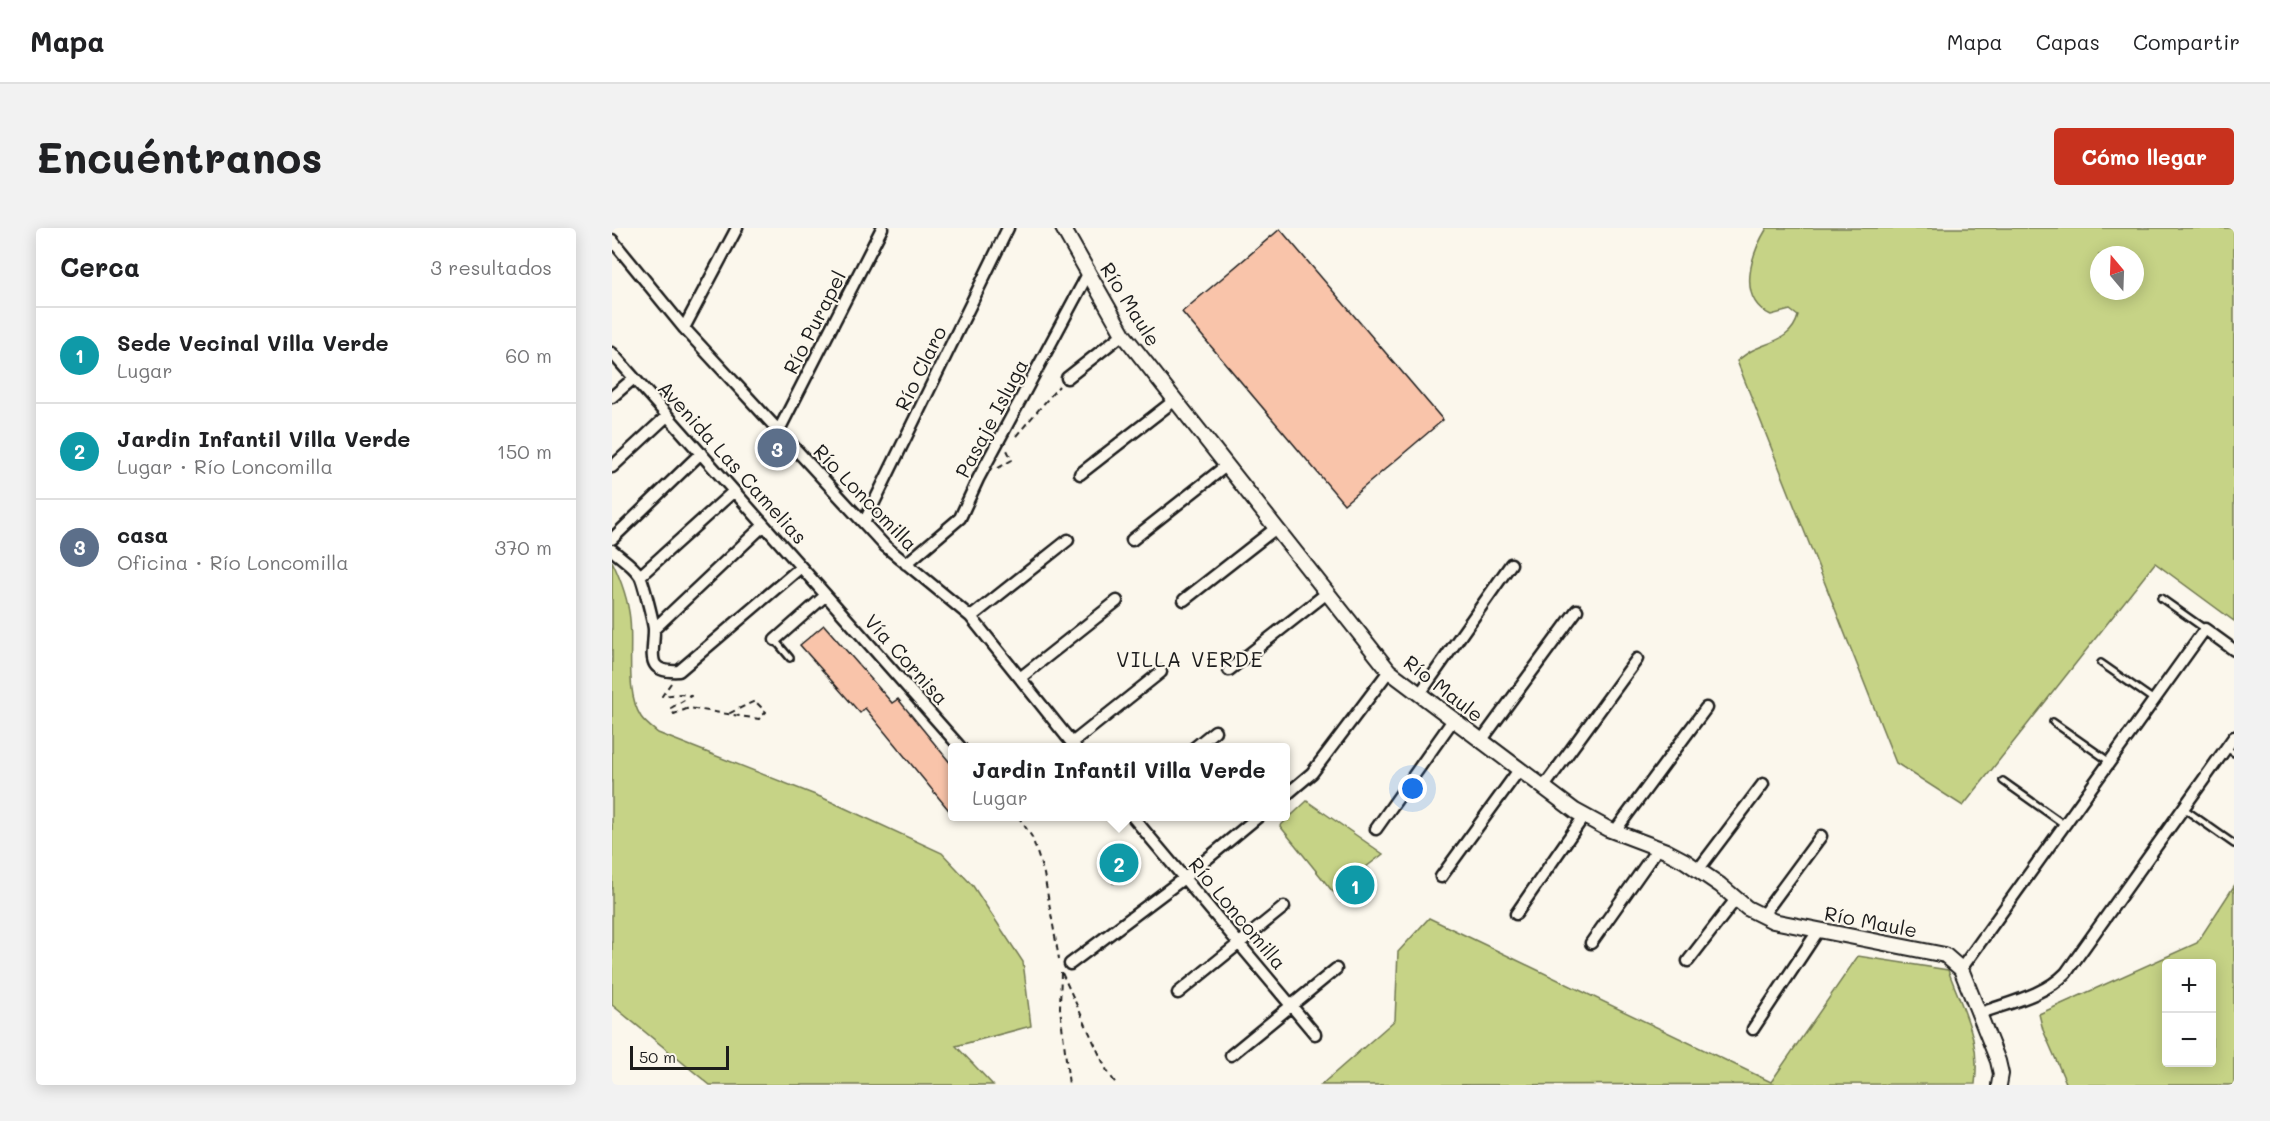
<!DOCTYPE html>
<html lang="es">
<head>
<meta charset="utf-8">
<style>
	body { margin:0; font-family:Mali,sans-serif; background:#f2f2f2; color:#202124 }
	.controls { position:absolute; right:18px; bottom:18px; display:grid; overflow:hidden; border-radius:6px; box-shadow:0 3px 15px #0003 }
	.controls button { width:54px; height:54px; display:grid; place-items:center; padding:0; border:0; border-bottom:2px solid #e0e0e0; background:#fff; color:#202124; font:30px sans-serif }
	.compass { position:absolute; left:1478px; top:18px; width:54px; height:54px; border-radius:50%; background:#fff; box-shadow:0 3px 15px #0003; rotate:341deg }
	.scale { position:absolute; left:18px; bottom:15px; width:99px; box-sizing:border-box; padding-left:6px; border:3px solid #1c1c1c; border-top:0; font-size:16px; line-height:21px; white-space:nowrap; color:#1c1c1c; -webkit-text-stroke:4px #fbf7ec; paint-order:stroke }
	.you { position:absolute; left:801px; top:561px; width:21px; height:21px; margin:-15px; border:4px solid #fff; border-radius:50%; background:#1a73e8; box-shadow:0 0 0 9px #1a73e833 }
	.badge { display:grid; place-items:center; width:39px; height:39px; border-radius:50%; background:#c8321e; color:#fff; font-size:20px; font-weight:700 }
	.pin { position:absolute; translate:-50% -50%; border:3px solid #fff; box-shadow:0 2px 6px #0006 }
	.popup { position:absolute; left:336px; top:515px; width:342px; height:78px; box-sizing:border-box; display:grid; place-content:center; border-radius:6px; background:#fff; filter:drop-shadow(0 2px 4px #0005); font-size:20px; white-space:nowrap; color:#757577 }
	.popup b { font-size:22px; color:#202124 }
	.popup::after { content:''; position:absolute; left:50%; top:100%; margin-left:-12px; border:12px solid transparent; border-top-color:#fff }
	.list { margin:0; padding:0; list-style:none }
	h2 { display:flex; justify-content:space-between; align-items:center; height:78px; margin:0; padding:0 24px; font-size:26px }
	h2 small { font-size:20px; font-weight:400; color:#757577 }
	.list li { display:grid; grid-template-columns:39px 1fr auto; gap:18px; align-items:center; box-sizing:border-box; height:96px; padding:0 24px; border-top:2px solid #e0e0e0 }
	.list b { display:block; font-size:22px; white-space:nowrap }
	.list p { margin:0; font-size:20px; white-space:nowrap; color:#757577 }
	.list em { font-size:20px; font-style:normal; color:#757577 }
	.map { position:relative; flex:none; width:1622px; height:857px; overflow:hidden; border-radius:6px }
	header { display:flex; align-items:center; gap:36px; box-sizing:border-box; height:84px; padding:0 30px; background:#fff; border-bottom:2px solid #e0e0e0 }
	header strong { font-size:28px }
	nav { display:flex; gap:33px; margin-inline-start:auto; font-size:21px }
	.intro { display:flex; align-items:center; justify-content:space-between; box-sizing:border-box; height:144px; padding:0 36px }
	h1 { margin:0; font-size:42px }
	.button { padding:15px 27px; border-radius:6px; background:#c8321e; color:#fff; font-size:21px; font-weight:700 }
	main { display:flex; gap:36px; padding:0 36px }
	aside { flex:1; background:#fff; border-radius:6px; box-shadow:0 3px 15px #0003 }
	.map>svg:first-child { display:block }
	.green { fill:#c6d386; stroke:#717851; stroke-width:1.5; fill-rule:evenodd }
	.building { fill:#f9c4aa; stroke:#1c1c1c; stroke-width:1.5 }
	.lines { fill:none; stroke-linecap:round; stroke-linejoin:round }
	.service-casing { stroke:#1c1c1c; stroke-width:10 }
	.minor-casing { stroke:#1c1c1c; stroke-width:15 }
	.tertiary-casing { stroke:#1c1c1c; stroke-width:18 }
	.path { stroke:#1c1c1c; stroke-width:2; stroke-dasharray:6 4.5; stroke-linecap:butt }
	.service { stroke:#fbf7ec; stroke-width:5 }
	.minor { stroke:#fbf7ec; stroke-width:10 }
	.tertiary { stroke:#fbf7ec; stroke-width:14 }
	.labels { text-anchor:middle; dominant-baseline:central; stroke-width:4.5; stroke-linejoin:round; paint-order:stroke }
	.street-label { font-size:20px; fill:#1c1c1c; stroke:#fbf7ec }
	.neighbourhood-label { font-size:21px; letter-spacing:1.5px; fill:#1c1c1c; stroke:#fbf7ec }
</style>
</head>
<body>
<header>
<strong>Mapa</strong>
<nav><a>Mapa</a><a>Capas</a><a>Compartir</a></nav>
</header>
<div class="intro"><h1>Encuéntranos</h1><a class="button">Cómo llegar</a></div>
<main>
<aside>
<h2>Cerca<small>3 resultados</small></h2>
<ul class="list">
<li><span class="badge" style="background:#0f9aa8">1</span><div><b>Sede Vecinal Villa Verde</b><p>Lugar</p></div><em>60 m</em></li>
<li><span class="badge" style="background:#0f9aa8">2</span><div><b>Jardin Infantil Villa Verde</b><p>Lugar · Río Loncomilla</p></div><em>150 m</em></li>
<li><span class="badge" style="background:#5c6f8a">3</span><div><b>casa</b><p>Oficina · Río Loncomilla</p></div><em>370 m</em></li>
</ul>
</aside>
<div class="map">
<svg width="1622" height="857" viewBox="0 0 1622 857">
	<rect width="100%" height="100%" fill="#fbf7ec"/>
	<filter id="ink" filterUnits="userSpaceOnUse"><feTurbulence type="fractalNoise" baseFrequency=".0167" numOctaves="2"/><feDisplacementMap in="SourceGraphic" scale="12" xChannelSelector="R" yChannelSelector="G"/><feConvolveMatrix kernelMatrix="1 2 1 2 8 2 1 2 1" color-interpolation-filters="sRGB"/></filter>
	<g filter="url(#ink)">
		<path class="green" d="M1155 0H1622V393L1543 335 1351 578 1284 535 1125 133C1130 129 1135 125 1141 122 1160 113 1180 111 1186 88L1178 82 1159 87C1124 71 1139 26 1155 0ZM1487 27H1523V63H1487Z
			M0 333C9 352 16 371 18 391 21 421 13 464 29 489 33 495 40 500 46 505L211 570 330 625 361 658 411 734 419 798 344 818 381 857H98L0 777Z
			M695 573 771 626 721 664 668 598Z
			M1622 658V857H1455L1431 802 1427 786 1585 715ZM1554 736H1600V834H1554Z
			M817 690 1159 854 1246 728 1336 742C1351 783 1369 811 1363 856L709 857 783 792 786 724Z"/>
		<path class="building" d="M668 1 831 192 732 276 570 84Z
			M212 397 280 475 286 471 340 537V586L253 480 248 485 188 417Z
			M500 615H512L513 654 501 655Z
			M756 640 762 648 729 674 723 666Z"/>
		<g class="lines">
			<g class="service-casing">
				<path id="service" d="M1549 370 1593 401
					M163 412 178 430
					M1489 435 1542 472
					M1441 494 1498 534
					M1614 520 1622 525
					M1391 553 1453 597
					M1571 580 1622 616"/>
			</g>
			<g class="minor-casing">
				<path id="minor" d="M0 12 72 100 273 318 359 389 464 520
					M72 100 125 0
					M0 125 349 520
					M455 150 511 106
					M0 169 22 150
					M166 204 270 0
					M0 239 55 188
					M468 246 563 172
					M252 295 396 0
					M0 311 89 225
					M520 312 615 237
					M0 322C8 329 22 338 28 348 31 353 42 396 42 402 42 426 32 445 67 443L189 339
					M294 336 348 290 366 251 477 44
					M28 348 122 263
					M572 372 664 300
					M359 389 456 312
					M42 401 152 297
					M163 412 214 367
					M617 442 715 365
					M408 450 505 373
					M807 467 899 336
					M869 513 965 382
					M460 515 549 444
					M582 520 603 503
					M931 560 1025 431
					M674 567 700 545 777 443
					M520 588 703 806
					M764 601 841 492
					M1003 603 1094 480
					M1086 642 1151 556
					M829 649 907 542
					M904 686 972 588
					M1150 688 1209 608
					M979 715 1046 620
					M1076 733 1124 671
					M458 736 572 650 647 588
					M1349 741 1593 401 1622 422
					M566 765 672 679
					M1366 786C1395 775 1432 768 1454 745L1622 509
					M1141 801 1206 703
					M619 827 724 741"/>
			</g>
			<g class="tertiary-casing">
				<path id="tertiary" d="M451 0 511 106 777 443 963 583 996 601 1054 623 1073 633 1108 657 1135 680 1161 693 1333 727 1349 741 1386 833 1389 846 1387 857"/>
			</g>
			<path class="path" d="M404 208 447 158
				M386 240 400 232 395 222
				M59 455 50 468 69 466 79 468 59 480 62 486 77 480 147 491 154 484 143 473 116 486
				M406 588 420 609 432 646 447 731
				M449 744 448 780 457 857
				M450 745 495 843 505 857"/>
			<use href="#service" class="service"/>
			<use href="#minor" class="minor"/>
			<use href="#tertiary" class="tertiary"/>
		</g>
	</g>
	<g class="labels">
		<g class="street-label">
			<text transform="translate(519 76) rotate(58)">Río Maule</text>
			<text transform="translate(202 94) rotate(-63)">Río Purapel</text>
			<text transform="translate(308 140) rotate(-64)">Río Claro</text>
			<text transform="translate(379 190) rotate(-62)">Pasaje Isluga</text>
			<text transform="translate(121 234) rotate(48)">Avenida Las Camelias</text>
			<text transform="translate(254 269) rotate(46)">Río Loncomilla</text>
			<text transform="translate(295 431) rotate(48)">Vía Cornisa</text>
			<text transform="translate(832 460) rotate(38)">Río Maule</text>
			<text transform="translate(626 685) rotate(50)">Río Loncomilla</text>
			<text transform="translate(1259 693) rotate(11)">Río Maule</text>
		</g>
		<g class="neighbourhood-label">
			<text x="578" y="430">VILLA VERDE</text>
		</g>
	</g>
</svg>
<div class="controls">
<button>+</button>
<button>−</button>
</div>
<svg class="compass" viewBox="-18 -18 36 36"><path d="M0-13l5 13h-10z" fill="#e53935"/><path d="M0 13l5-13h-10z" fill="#757577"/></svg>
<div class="scale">50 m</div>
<div class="you"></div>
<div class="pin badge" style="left:743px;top:657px;background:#0f9aa8">1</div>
<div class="pin badge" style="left:507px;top:635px;background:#0f9aa8">2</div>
<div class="popup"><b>Jardin Infantil Villa Verde</b>Lugar</div>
<div class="pin badge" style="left:165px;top:220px;background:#5c6f8a">3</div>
</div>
</main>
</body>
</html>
